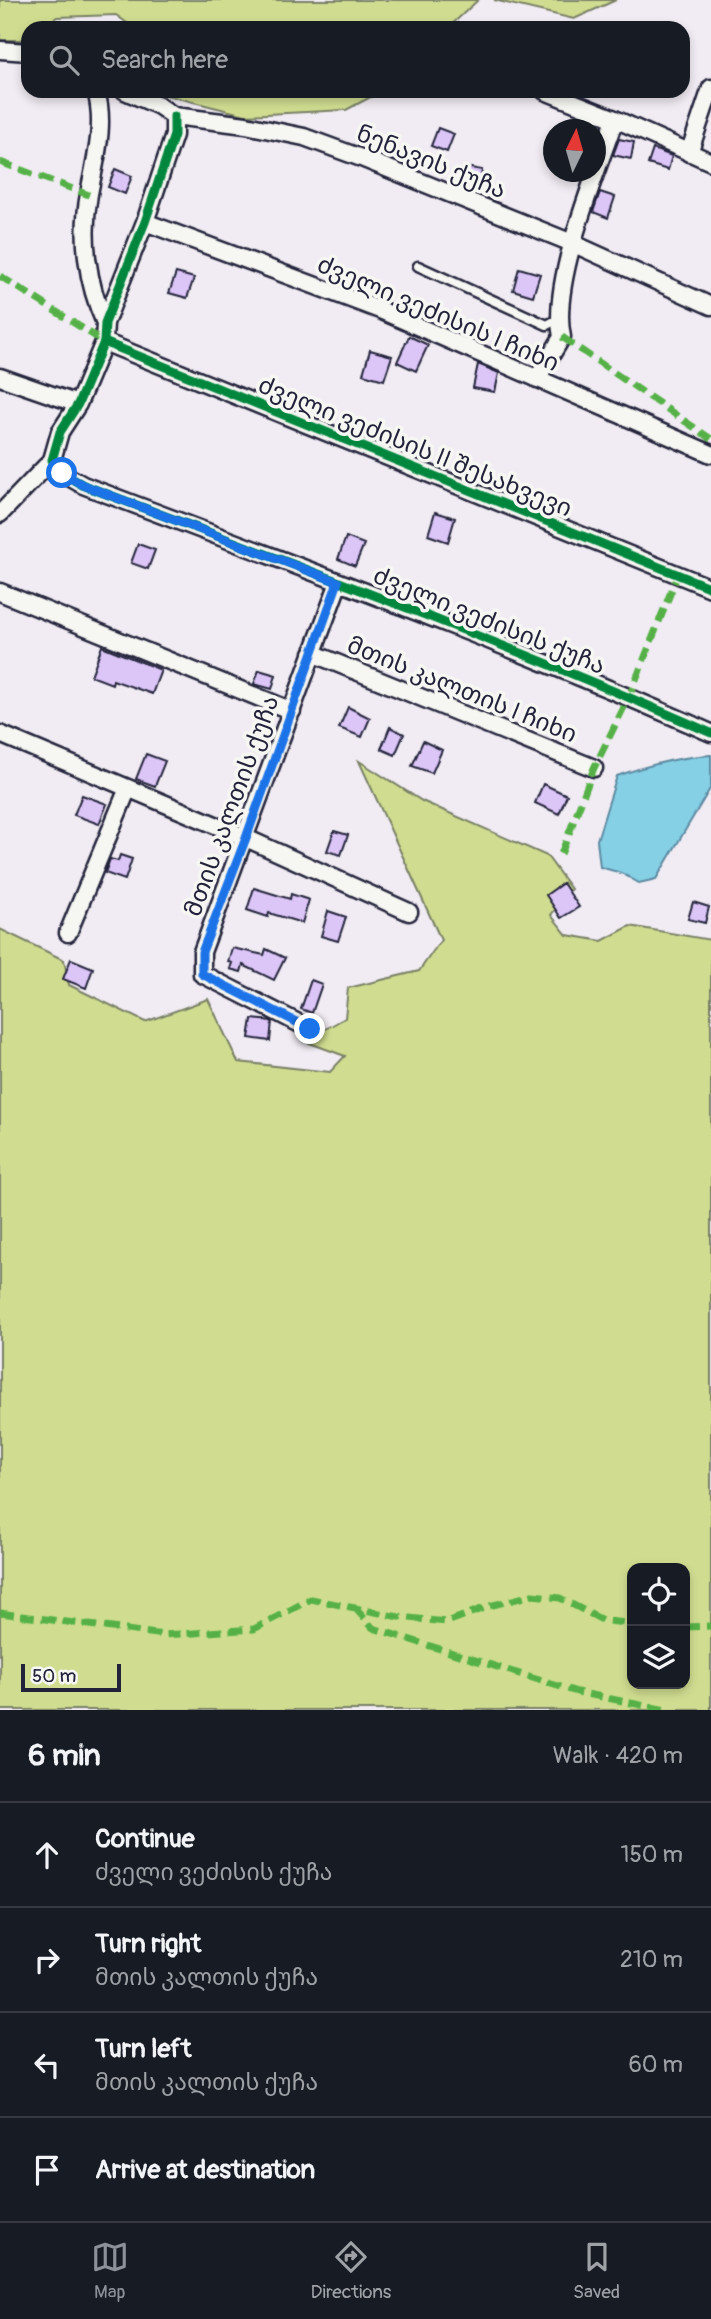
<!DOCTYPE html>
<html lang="en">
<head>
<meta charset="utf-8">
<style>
	body { margin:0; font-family:Pangolin,"Noto Sans Georgian",sans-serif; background:#20242c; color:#f1f3f6 }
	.controls { position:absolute; right:21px; bottom:21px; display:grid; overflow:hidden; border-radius:14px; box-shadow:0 4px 10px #0003 }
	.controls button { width:63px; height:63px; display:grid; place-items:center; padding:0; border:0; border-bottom:2px solid #363941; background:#171b24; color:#f1f3f6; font:35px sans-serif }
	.compass { position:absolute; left:543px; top:119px; width:63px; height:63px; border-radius:50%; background:#171b24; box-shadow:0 4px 10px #0003; rotate:5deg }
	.scale { position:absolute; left:21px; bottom:18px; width:100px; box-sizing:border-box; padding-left:7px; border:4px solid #22223b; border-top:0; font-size:19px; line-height:24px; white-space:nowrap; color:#22223b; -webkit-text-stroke:5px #f6f6f2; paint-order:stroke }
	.stop { position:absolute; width:21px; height:21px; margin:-16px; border:5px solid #1a73e8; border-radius:50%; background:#fff }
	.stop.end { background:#1a73e8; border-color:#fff; box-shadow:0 2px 7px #0008 }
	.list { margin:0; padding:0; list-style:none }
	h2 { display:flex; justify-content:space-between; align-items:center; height:91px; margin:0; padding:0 28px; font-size:30px }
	h2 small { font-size:23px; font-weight:400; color:#9ea1a6 }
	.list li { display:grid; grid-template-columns:46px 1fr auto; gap:21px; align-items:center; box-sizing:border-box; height:105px; padding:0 28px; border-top:2px solid #363941 }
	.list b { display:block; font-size:26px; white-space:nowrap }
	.list p { margin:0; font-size:23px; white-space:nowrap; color:#9ea1a6 }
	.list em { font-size:23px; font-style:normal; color:#9ea1a6 }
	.icon { flex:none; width:38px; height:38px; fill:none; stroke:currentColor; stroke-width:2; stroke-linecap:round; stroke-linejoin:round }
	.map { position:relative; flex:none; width:711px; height:1710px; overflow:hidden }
	.search { position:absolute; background:#171b24; box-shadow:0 4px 10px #0003; left:21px; right:21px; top:21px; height:77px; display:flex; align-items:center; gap:18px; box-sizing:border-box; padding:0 24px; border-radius:21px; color:#9ea1a6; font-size:26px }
	.sheet { height:511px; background:#171b24 }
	nav { display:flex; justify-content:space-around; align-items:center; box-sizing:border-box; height:98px; border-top:2px solid #363941; background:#171b24; font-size:19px; color:#9ea1a6 }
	nav a { display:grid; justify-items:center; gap:4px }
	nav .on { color:#8c9099 }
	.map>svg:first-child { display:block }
	.green { fill:#d0dd90; stroke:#798066; stroke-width:2; fill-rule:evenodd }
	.water { fill:#85d0e5; stroke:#5d8aa1; stroke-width:2 }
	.building { fill:#dcc6f7; stroke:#22223b; stroke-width:2 }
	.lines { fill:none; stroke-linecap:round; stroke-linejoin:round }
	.lane-casing { stroke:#22223b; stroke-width:13 }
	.street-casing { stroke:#22223b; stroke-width:21 }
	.lane { stroke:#f6f6f2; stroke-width:8 }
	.street { stroke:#f6f6f2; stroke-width:16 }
	.quiet { stroke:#55b146; stroke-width:7; stroke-dasharray:14 7; stroke-linecap:butt }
	.cycleway-casing { stroke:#f6f6f2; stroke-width:13 }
	.cycleway { stroke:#00873e; stroke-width:9 }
	.route { stroke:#1a73e8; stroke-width:9 }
	.labels { text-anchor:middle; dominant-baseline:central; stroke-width:7; stroke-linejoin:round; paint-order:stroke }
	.street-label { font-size:24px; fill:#22223b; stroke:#f6f6f2 }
</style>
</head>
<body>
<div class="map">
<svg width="711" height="1710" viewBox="0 0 711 1710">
	<rect width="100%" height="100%" fill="#f1ecf3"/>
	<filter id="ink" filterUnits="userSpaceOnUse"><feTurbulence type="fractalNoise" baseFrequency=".0143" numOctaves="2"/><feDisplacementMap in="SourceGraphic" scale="14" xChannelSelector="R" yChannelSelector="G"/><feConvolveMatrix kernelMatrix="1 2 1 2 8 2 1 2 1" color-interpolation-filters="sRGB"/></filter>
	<g filter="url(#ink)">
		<path class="green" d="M0 0H478L448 28H134L116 15 57 17 40 28H28V36L21 40H0Z
			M494 0H616L574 19Z
			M150 91H382L346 110 245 115Z
			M359 761 422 801 547 856 571 889 551 915 567 935 602 941 630 926 711 940V1710H0V929L64 960 69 985 145 1022 208 999 238 1062 330 1072 345 1056 304 1041 345 1018 348 988 419 971 441 940ZM632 1568H685V1684H632Z"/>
		<path class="water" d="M711 755V787L656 879 639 883 621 873 600 867 597 840 617 776C648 765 677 757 711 755Z"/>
		<path class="building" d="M438 128 454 134 447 152 431 146Z
			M619 139 634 142 631 159 613 155Z
			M653 149 672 156 668 170 648 164Z
			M465 167 482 170 479 191 462 187Z
			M115 169 132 176 125 194 108 187Z
			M600 192 615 197 608 218 593 212Z
			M519 268 540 274 533 296 513 290Z
			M176 273 194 278 187 298 169 293Z
			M409 336 428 345 416 371 397 362Z
			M370 350 392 356 384 380 363 374Z
			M478 364 499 373 495 392 473 388Z
			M435 512 455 518 448 542 428 535Z
			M346 537 364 544 355 566 338 559Z
			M138 544 155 550 148 569 131 563Z
			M102 646 161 670 152 694 113 680 112 684 91 676Z
			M259 670 276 675 272 689 254 684Z
			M348 707 370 718 362 737 339 728Z
			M390 727 404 734 395 755 381 749Z
			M423 741 442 750 432 773 412 766Z
			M146 754 165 761 155 786 136 779Z
			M543 784 567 795 559 814 535 803Z
			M82 795 107 804 99 824 74 815Z
			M334 831 348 835 341 855 327 851Z
			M120 855 132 859 125 880 105 873 110 859 118 861Z
			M563 883 579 907 561 918 546 895Z
			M254 888 290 899 291 894 309 900 302 923 269 913 268 917 247 910Z
			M693 902 709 907 705 923 688 919Z
			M328 911 346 917 338 941 321 936Z
			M232 948 264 955 266 949 285 958 274 980 243 965 241 972 230 969 232 963 228 962Z
			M71 959 93 968 86 988 63 979Z
			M311 980 322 984 312 1013 301 1009Z
			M252 1019 272 1021 270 1041 249 1038Z"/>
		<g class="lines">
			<g class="lane-casing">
				<path id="lane" d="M418 266 547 325 558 319"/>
			</g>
			<g class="street-casing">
				<path id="street" d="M0 50 28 52
					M96 91C106 125 95 160 89 194 81 237 87 283 105 323
					M125 91 159 106 174 116 246 125 304 137 364 159 572 243 711 306
					M545 91 615 119 711 162
					M174 116V135L145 222 105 323 104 342 78 404 60 432 52 460 62 473 83 485C294 565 505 642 711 733
					M689 153 711 88
					M145 222 380 310 711 454
					M104 342 711 588
					M0 377 78 404
					M537 379 562 337C550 282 596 174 615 119
					M0 514 52 460
					M0 592 292 711
					M312 653 594 768
					M0 734 246 838 409 912
					M68 933 128 788
					M310 1029 202 974V952L339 582"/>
			</g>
			<use href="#lane" class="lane"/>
			<use href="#street" class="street"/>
			<path class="quiet" d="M0 162 89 195
				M0 276 104 342
				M562 337 711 439
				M561 854 594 768 629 697 678 574
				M355 1608 373 1628 577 1692 666 1710
				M0 1613 164 1635 254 1629 311 1599 399 1617 447 1622 489 1606 532 1595 560 1598 602 1620 632 1624
				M685 1627 711 1626"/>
			<g class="cycleway-casing">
				<path id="cycleway" d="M174 116V135L145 222 105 323 104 342 78 404 60 432 52 460 62 473 83 485C294 565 505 642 711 733
					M104 342 711 588"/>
			</g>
			<use href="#cycleway" class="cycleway"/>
		</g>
	</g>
	<g class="lines" filter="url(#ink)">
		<path class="route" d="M62 473 83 485 338 582 246 838 202 952V974L310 1029"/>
	</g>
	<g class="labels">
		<g class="street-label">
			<text transform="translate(431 162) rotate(22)">ნენავის ქუჩა</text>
			<text transform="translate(438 314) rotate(23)">ძველი ვეძისის I ჩიხი</text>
			<text transform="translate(415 447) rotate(22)">ძველი ვეძისის II შესახვევი</text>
			<text transform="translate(489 621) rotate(22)">ძველი ვეძისის ქუჩა</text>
			<text transform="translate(462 690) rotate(22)">მთის კალთის I ჩიხი</text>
			<text transform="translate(232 806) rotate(-70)">მთის კალთის ქუჩა</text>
		</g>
	</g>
</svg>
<div class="controls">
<button><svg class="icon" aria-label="locate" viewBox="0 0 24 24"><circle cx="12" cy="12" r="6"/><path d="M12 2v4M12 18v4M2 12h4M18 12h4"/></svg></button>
<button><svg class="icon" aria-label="layers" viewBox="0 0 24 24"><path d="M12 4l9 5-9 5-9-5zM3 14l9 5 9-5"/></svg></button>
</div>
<svg class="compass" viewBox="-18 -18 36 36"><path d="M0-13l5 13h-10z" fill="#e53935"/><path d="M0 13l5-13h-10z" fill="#9ea1a6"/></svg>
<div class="scale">50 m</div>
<div class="stop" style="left:62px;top:473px"></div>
<div class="stop end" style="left:310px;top:1029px"></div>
<div class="search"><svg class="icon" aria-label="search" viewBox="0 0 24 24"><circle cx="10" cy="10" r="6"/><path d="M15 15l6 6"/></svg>Search here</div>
</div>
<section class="sheet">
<h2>6 min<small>Walk · 420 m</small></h2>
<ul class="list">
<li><svg class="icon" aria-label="ahead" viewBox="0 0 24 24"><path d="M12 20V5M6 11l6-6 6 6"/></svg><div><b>Continue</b><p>ძველი ვეძისის ქუჩა</p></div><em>150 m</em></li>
<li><svg class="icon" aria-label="right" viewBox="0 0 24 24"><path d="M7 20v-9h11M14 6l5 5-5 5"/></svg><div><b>Turn right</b><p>მთის კალთის ქუჩა</p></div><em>210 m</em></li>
<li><svg class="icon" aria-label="left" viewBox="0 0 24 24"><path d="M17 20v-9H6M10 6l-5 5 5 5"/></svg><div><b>Turn left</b><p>მთის კალთის ქუჩა</p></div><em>60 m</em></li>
<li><svg class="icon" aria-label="arrive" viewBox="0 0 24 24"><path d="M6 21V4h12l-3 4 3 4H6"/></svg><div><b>Arrive at destination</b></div></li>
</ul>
</section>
<nav>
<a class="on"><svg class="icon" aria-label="map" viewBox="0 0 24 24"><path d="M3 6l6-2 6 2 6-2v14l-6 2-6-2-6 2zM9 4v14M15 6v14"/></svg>Map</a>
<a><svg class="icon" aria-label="directions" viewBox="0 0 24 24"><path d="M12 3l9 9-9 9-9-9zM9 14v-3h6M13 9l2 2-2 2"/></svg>Directions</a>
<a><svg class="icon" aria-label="saved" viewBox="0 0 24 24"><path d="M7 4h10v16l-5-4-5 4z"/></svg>Saved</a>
</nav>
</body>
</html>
